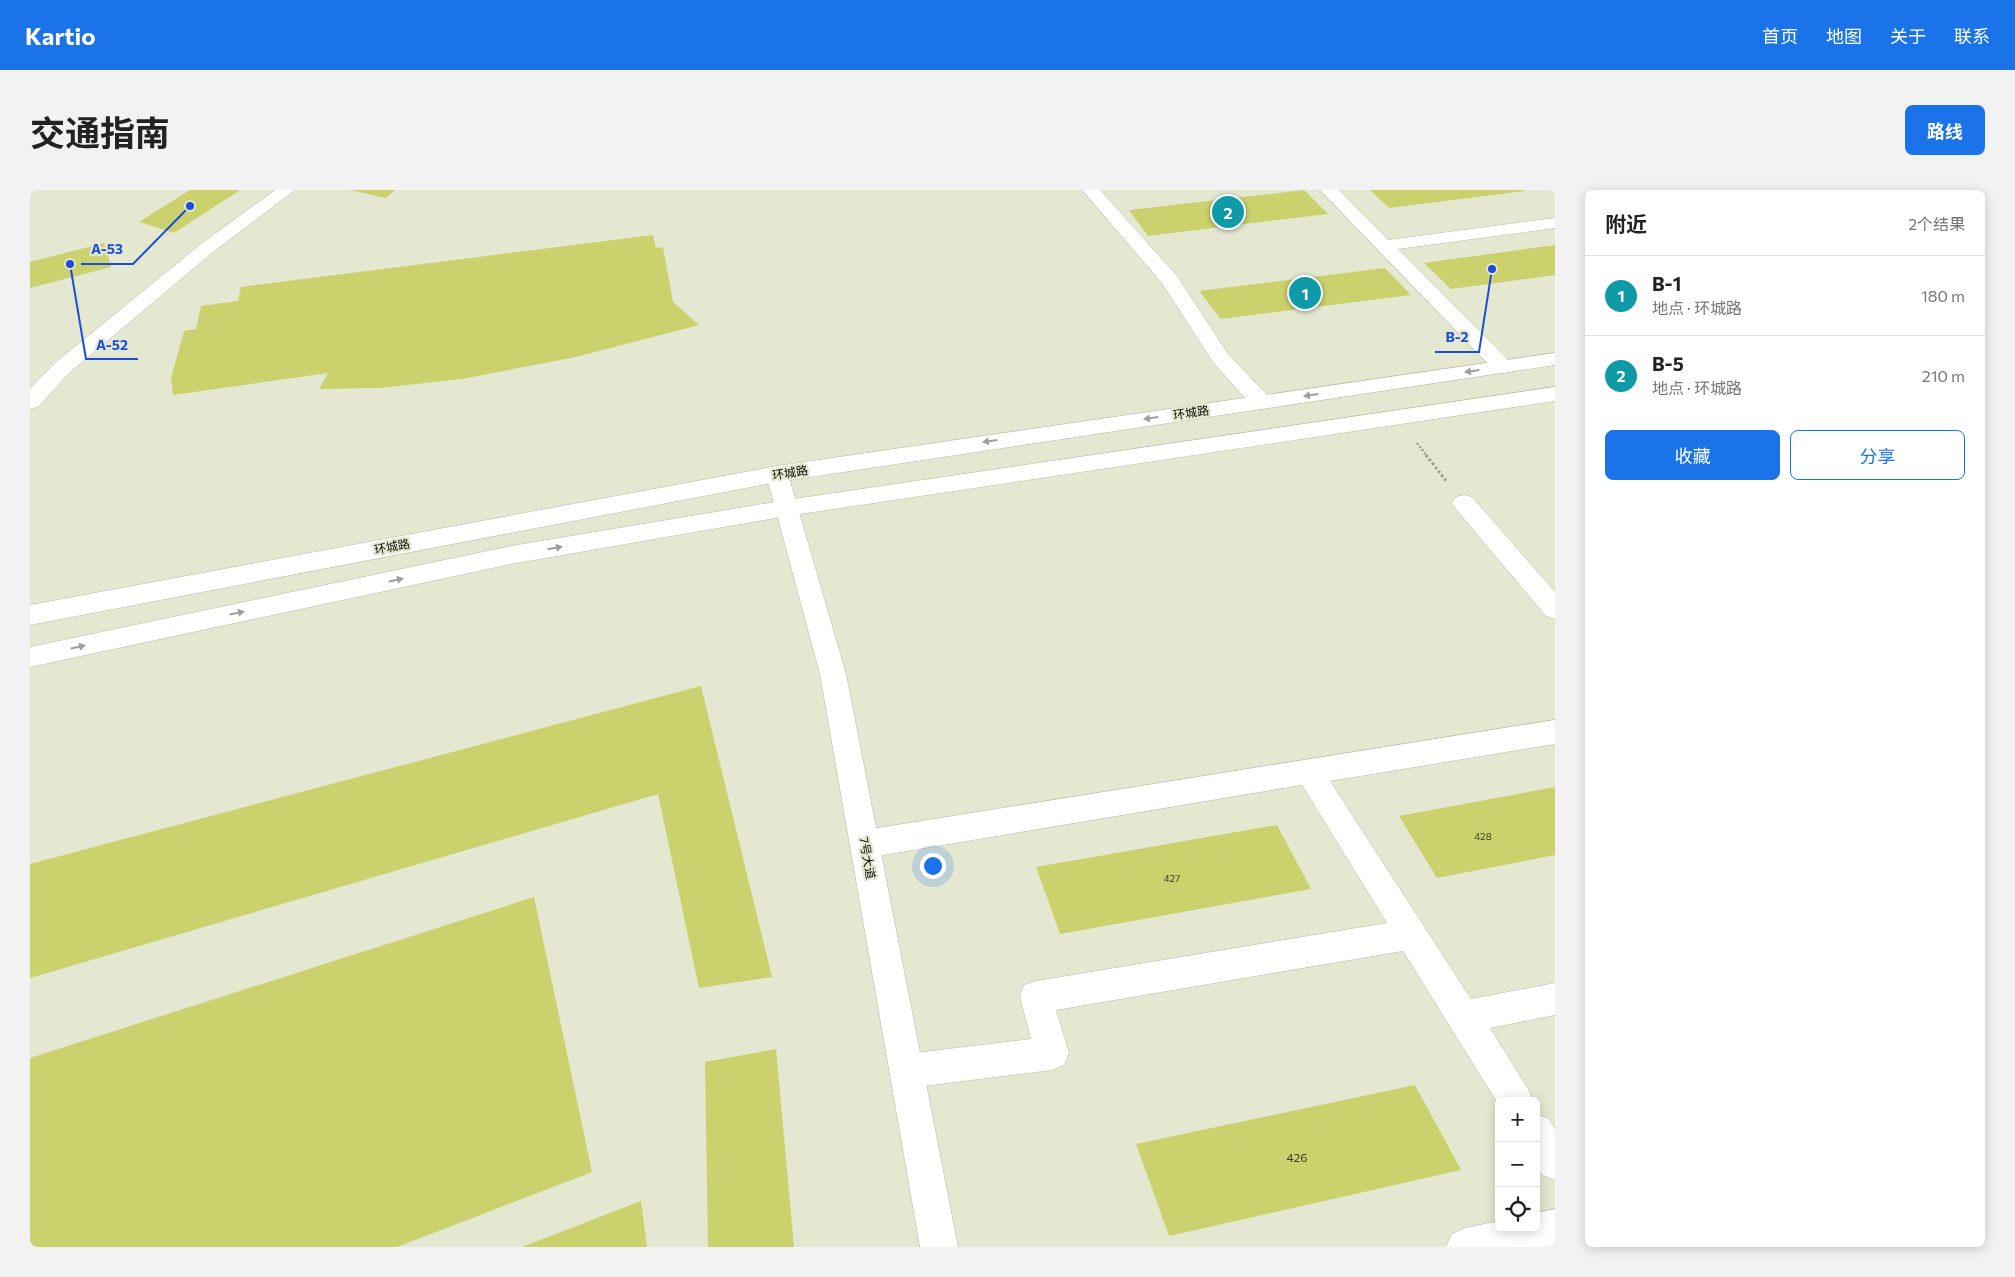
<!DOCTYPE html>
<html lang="zh">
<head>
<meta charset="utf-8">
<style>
	body { margin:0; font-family:Commissioner,"Noto Sans SC",sans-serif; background:#f2f2f2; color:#222 }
	.controls { position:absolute; right:15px; bottom:15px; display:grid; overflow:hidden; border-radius:8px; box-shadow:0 2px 12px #0003 }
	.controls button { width:45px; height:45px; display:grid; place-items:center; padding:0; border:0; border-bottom:1px solid #e0e0e0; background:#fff; color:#222; font:25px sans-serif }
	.you { position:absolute; left:902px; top:675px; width:18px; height:18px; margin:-12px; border:4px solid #fff; border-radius:50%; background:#1a73e8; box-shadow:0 0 0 8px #1a73e833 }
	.badge { display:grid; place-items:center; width:32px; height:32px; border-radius:50%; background:#1a73e8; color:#fff; font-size:16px; font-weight:700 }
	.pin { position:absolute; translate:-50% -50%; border:2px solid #fff; box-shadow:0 1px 5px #0006 }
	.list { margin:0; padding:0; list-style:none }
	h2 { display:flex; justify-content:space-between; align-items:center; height:65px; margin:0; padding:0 20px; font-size:21px }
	h2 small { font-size:16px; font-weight:400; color:#767676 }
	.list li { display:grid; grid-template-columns:32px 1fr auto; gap:15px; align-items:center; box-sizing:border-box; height:80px; padding:0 20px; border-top:1px solid #e0e0e0 }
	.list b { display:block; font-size:19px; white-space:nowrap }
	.list p { margin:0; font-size:16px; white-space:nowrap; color:#767676 }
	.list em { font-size:16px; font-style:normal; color:#767676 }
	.actions { display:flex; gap:10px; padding:15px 20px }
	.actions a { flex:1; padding:11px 0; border:1px solid #1a73e8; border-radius:8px; text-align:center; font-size:18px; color:#1a73e8 }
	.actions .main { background:#1a73e8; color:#fff }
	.icon { flex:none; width:28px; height:28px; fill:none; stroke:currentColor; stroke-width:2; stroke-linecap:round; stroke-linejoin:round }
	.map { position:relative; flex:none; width:1525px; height:1057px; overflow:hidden; border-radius:8px }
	header { display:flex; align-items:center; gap:30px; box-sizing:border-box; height:70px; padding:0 25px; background:#1a73e8; color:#fff }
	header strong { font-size:24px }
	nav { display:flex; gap:28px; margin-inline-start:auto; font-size:18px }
	.intro { display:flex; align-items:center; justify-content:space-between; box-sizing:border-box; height:120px; padding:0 30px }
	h1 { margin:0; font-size:35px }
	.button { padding:12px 22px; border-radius:8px; background:#1a73e8; color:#fff; font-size:18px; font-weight:700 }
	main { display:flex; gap:30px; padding:0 30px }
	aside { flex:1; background:#fff; border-radius:8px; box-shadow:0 2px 12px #0003 }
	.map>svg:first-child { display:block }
	.building { fill:#cad16d }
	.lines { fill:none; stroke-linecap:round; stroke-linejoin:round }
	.street-casing { stroke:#b7baa4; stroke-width:1 }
	.secondary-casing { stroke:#b7baa4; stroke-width:1 }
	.primary-casing { stroke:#b7baa4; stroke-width:1 }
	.path-far1 { stroke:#9d9f8d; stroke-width:2.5; stroke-dasharray:2 2; stroke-linecap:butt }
	.path { stroke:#9d9f8d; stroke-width:3; stroke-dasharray:2.5 2.5; stroke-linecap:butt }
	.street { fill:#fff; fill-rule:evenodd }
	.secondary { fill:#fff; fill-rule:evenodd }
	.primary { fill:#fff; fill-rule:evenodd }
	.oneway { fill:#9e9f9c }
	.labels { text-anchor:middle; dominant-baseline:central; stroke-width:4.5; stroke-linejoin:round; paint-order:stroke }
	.number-label { font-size:10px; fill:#3c3f20 }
	.street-label { font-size:12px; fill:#0d0e07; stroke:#e5e8d1 }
	.near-number-label { font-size:12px; fill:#3c3f20 }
	.leader { fill:none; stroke:#1d4ed8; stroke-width:2 }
	.callout-dot { fill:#1d4ed8; stroke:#e5e8d1; stroke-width:2 }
	.callout-label { font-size:14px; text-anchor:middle; font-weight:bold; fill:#1d4ed8; stroke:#e5e8d1; stroke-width:4.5; stroke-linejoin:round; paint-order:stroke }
</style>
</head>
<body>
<header>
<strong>Kartio</strong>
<nav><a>首页</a><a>地图</a><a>关于</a><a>联系</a></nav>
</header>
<div class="intro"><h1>交通指南</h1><a class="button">路线</a></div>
<main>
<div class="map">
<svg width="1525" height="1057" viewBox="0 0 1525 1057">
	<rect width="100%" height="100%" fill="#e5e8d1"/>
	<path class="building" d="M160 0H210L144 43 109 32Z
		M320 0H365L356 8Z
		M1274 0 1298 24 1118 46 1099 20Z
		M1340 0H1495V1L1359 18Z
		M623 45 626 58 633 57 643 112 669 135 546 167 432 189 349 198 289 199 298 183 143 205 141 188 154 141 166 139 171 116 208 111 211 97Z
		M74 53 81 77 0 98V72Z
		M1525 55V85L1421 99 1394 73Z
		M1355 78 1381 105 1191 129 1169 101Z
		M671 496 742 787 669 798 628 604 0 788V674Z
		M1525 597V665L1407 688 1369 626Z
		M1247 635 1281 699 1030 744 1006 677Z
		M504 707 562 982 367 1057H0V868Z
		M746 859 764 1057H678L675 872Z
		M1385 895 1431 980 1139 1046 1106 954Z
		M611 1011 617 1057H492Z"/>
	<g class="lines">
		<g class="street-casing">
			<path id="street" d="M245 0H265L183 62 39 183 8 217 0 219V199L25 173 171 54Z
				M1052 0H1070L1147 86 1198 164 1239 207 1242 212 1239 217 1231 219 1223 217 1183 172 1132 93Z
				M1290 0H1309L1358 50 1525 28V38L1368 59 1480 172 1483 177 1480 182 1473 183 1466 182Z
				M1434 305 1442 307 1525 402V429L1516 426 1426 319 1422 313 1426 307Z
				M1525 530V554L1300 591 1441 809 1525 793V825L1460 838 1498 899 1503 911H1469V915L1373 761 1026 820 1039 863 1034 875 1022 880 877 898 865 893 860 881 865 869 877 864 1001 849 990 807 994 795 1006 791 1357 733 1272 595 835 668 824 664 820 654 824 644 835 640Z
				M1506 924 1519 929 1525 939V990L1512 985 1506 975Z
				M1525 1019V1057H1416L1422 1044 1435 1038 1469 1031V1038H1506V1023Z"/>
		</g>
		<g class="secondary-casing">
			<path id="secondary" d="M747 276 755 278 758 284 816 484 928 1057H890L790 484 736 284 739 278Z"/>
		</g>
		<g class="primary-casing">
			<path id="primary" d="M1525 163V175L747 292 0 435V415L747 276Z
				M1525 197V211L757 326 481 374 0 477V457L481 356 757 310Z"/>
		</g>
		<path class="path-far1" d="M1387 253 1397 266"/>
		<path class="path" d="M1396 265 1417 292"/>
		<use href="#street" class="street"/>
		<use href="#secondary" class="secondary"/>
		<use href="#primary" class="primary"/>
	</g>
	<defs><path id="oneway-solid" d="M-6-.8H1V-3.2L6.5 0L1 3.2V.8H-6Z" transform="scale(1.25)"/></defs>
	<g class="oneway">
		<use href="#oneway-solid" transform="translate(1442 181) rotate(172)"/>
		<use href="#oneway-solid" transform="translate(1281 205) rotate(172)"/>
		<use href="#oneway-solid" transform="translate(1121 228) rotate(172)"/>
		<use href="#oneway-solid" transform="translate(960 251) rotate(172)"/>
		<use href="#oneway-solid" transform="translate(525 358) rotate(-10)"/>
		<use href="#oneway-solid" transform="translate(366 390) rotate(-12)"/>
		<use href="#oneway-solid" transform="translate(207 423) rotate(-12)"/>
		<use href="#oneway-solid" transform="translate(48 457) rotate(-12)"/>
	</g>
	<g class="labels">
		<g class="number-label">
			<text x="1453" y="646">428</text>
			<text x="1142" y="688">427</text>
		</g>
		<g class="street-label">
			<text transform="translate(1161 222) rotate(-8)">环城路</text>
			<text transform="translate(760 282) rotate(-9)">环城路</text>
			<text transform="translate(362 356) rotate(-11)">环城路</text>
			<text transform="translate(838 668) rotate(80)">7号大道</text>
		</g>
		<g class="near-number-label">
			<text x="1267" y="967">426</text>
		</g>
	</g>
	<path class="leader" d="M160 16L103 74H51M1462 79L1449 162H1405M40 74L56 169H108"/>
	<g class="callout-dot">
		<circle cx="160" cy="16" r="5"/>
		<circle cx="1462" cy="79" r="5"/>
		<circle cx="40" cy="74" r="5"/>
	</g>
	<g class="callout-label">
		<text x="77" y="64">A-53</text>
		<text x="1427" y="152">B-2</text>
		<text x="82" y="160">A-52</text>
	</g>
</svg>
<div class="controls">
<button>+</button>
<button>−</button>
<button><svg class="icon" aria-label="locate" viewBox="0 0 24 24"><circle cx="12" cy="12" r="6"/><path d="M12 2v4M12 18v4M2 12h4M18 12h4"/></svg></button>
</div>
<div class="you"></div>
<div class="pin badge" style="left:1275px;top:103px;background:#0f9aa8">1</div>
<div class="pin badge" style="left:1198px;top:22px;background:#0f9aa8">2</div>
</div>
<aside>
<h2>附近<small>2个结果</small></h2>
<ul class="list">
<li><span class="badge" style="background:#0f9aa8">1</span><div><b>B-1</b><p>地点 · 环城路</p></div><em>180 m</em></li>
<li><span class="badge" style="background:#0f9aa8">2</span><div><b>B-5</b><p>地点 · 环城路</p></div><em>210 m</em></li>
</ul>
<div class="actions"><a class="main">收藏</a><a>分享</a></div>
</aside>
</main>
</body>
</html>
